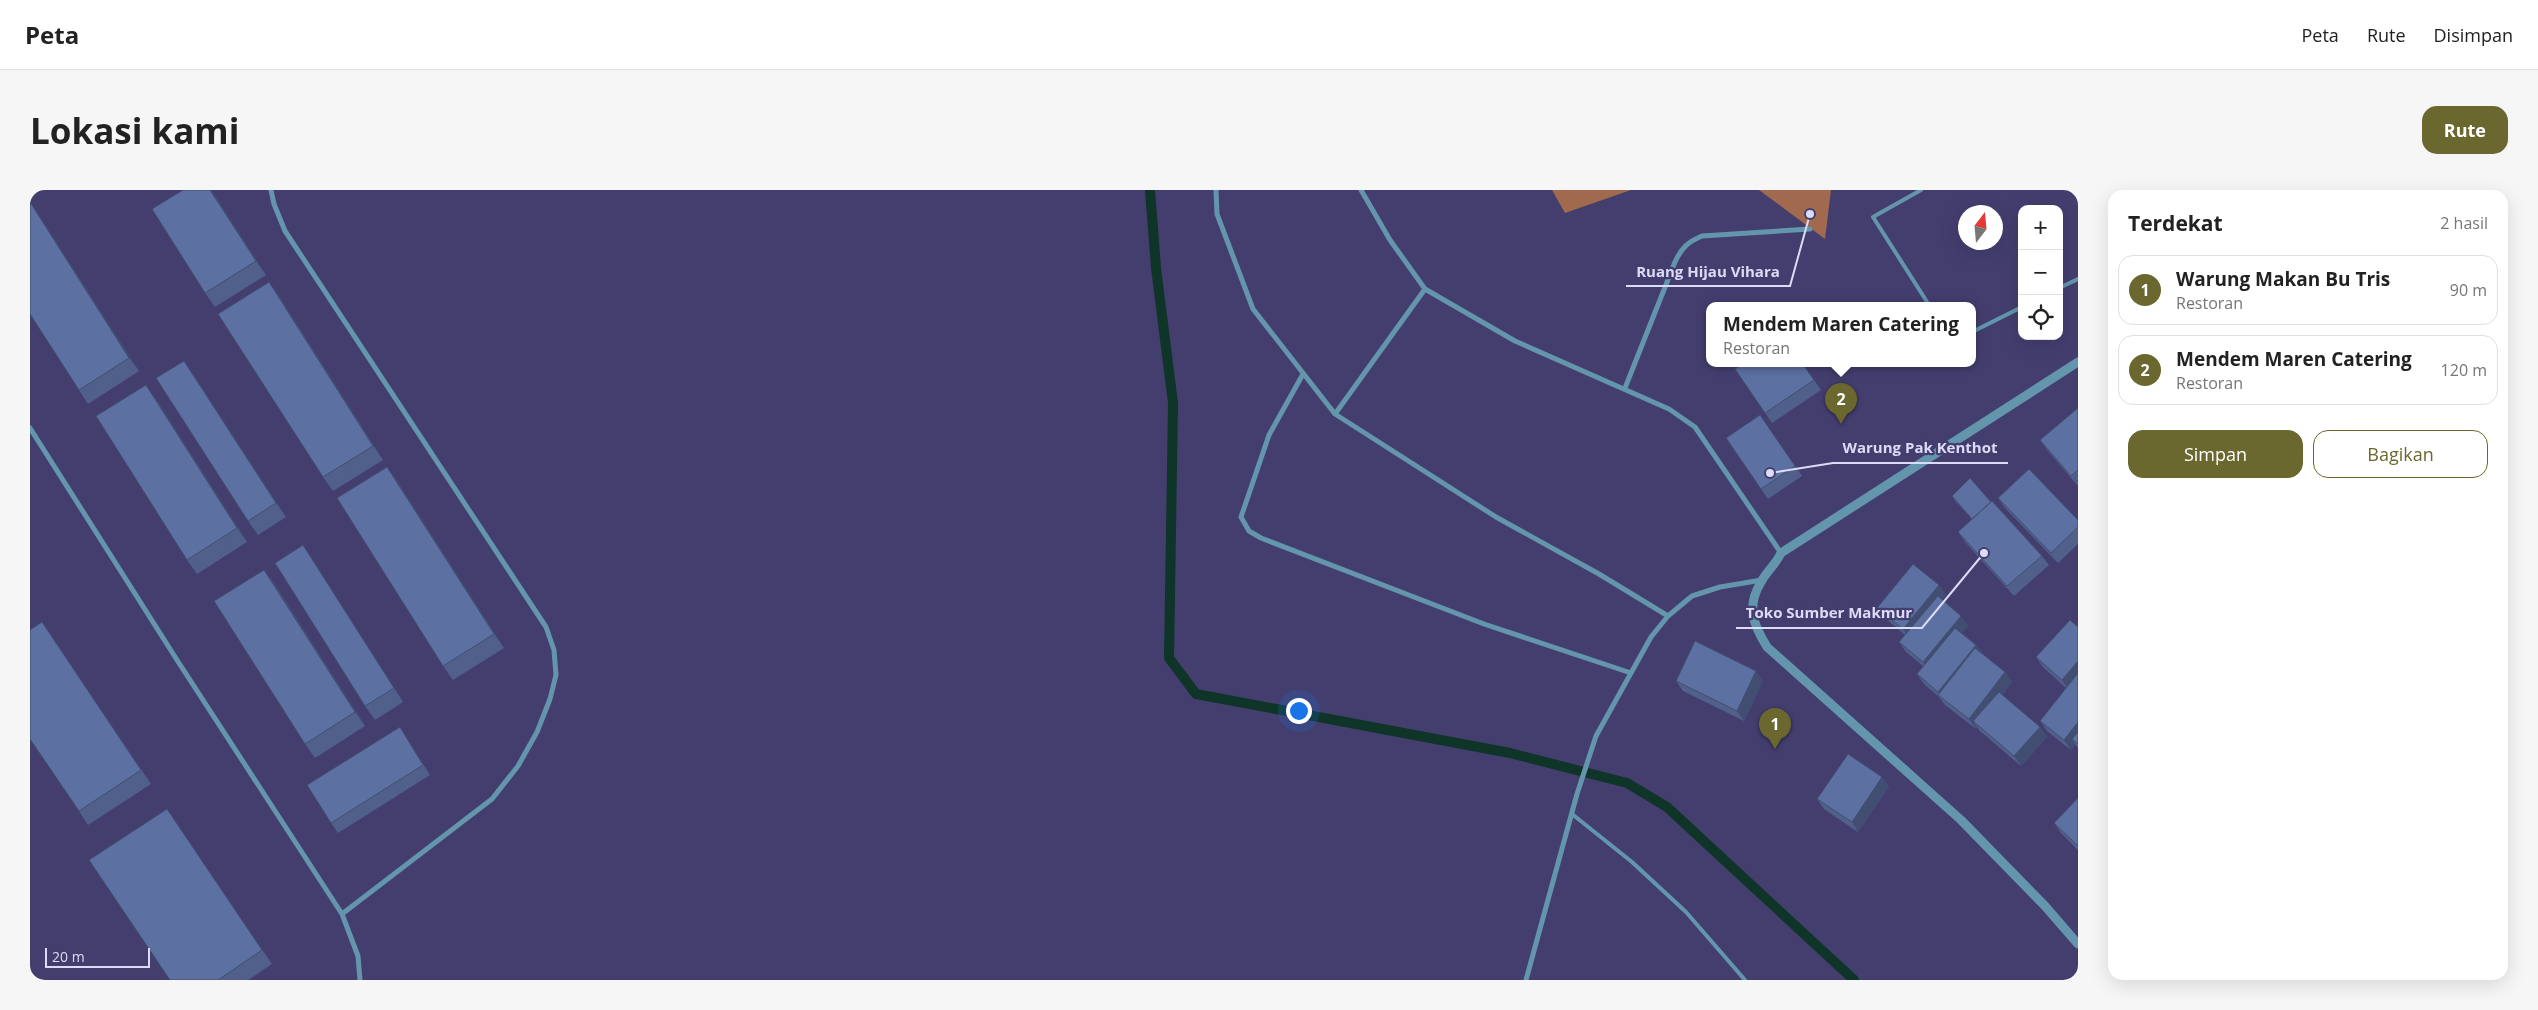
<!DOCTYPE html>
<html lang="id">
<head>
<meta charset="utf-8">
<style>
	body { margin:0; font-family:"Open Sans",sans-serif; background:#f6f6f6; color:#222 }
	.controls { position:absolute; right:15px; top:15px; display:grid; overflow:hidden; border-radius:10px; box-shadow:0 5px 20px #0002 }
	.controls button { width:45px; height:45px; display:grid; place-items:center; padding:0; border:0; border-bottom:1px solid #e0e0e0; background:#fff; color:#222; font:25px sans-serif }
	.compass { position:absolute; left:1928px; top:15px; width:45px; height:45px; border-radius:50%; background:#fff; box-shadow:0 5px 20px #0002; rotate:16deg }
	.scale { position:absolute; left:15px; bottom:12px; width:105px; box-sizing:border-box; padding-left:5px; border:2px solid #dcdbf8; border-top:0; font-size:14px; line-height:18px; white-space:nowrap; color:#dcdbf8; -webkit-text-stroke:4px #443e6f; paint-order:stroke }
	.you { position:absolute; left:1268px; top:520px; width:18px; height:18px; margin:-12px; border:4px solid #fff; border-radius:50%; background:#1a73e8; box-shadow:0 0 0 8px #1a73e833 }
	.badge { display:grid; place-items:center; width:32px; height:32px; border-radius:50%; background:#6a682f; color:#fff; font-size:16px; font-weight:700 }
	.pin { position:absolute; translate:-50% -41px; filter:drop-shadow(0 1px 2px #0008) }
	.pin::after { content:''; position:absolute; top:26px; width:18px; height:15px; background:inherit; clip-path:polygon(0 0,100% 0,50% 100%) }
	.popup { position:absolute; left:1676px; top:112px; width:270px; height:65px; box-sizing:border-box; display:grid; place-content:center; border-radius:10px; background:#fff; filter:drop-shadow(0 1px 4px #0005); font-size:16px; white-space:nowrap; color:#767676 }
	.popup b { font-size:19px; color:#222 }
	.popup::after { content:''; position:absolute; left:50%; top:100%; margin-left:-10px; border:10px solid transparent; border-top-color:#fff }
	.list { margin:0; padding:0; list-style:none }
	h2 { display:flex; justify-content:space-between; align-items:center; height:65px; margin:0; padding:0 20px; font-size:21px }
	h2 small { font-size:16px; font-weight:400; color:#767676 }
	.list li { display:grid; grid-template-columns:32px 1fr auto; gap:15px; align-items:center; box-sizing:border-box; height:70px; margin:0 10px 10px; padding:0 10px; border:1px solid #e0e0e0; border-radius:15px }
	.list b { display:block; font-size:19px; white-space:nowrap }
	.list p { margin:0; font-size:16px; white-space:nowrap; color:#767676 }
	.list em { font-size:16px; font-style:normal; color:#767676 }
	.actions { display:flex; gap:10px; padding:15px 20px }
	.actions a { flex:1; padding:11px 0; border:1px solid #6a682f; border-radius:15px; text-align:center; font-size:18px; color:#6a682f }
	.actions .main { background:#6a682f; color:#fff }
	.icon { flex:none; width:28px; height:28px; fill:none; stroke:currentColor; stroke-width:2; stroke-linecap:round; stroke-linejoin:round }
	.map { position:relative; flex:none; width:2048px; height:790px; overflow:hidden; border-radius:15px }
	header { display:flex; align-items:center; gap:30px; box-sizing:border-box; height:70px; padding:0 25px; background:#fff; border-bottom:1px solid #e0e0e0 }
	header strong { font-size:24px }
	nav { display:flex; gap:28px; margin-inline-start:auto; font-size:18px }
	.intro { display:flex; align-items:center; justify-content:space-between; box-sizing:border-box; height:120px; padding:0 30px }
	h1 { margin:0; font-size:35px }
	.button { padding:12px 22px; border-radius:15px; background:#6a682f; color:#fff; font-size:18px; font-weight:700 }
	main { display:flex; gap:30px; padding:0 30px }
	aside { flex:1; background:#fff; border-radius:15px; box-shadow:0 5px 20px #0002 }
	.map>svg:first-child { display:block }
	.forest { fill:#a1694e }
	.lines { fill:none; stroke-linecap:round; stroke-linejoin:round }
	.stream { stroke:#0f3428; stroke-width:10 }
	.service { stroke:#6396ad; stroke-width:4 }
	.minor { stroke:#6396ad; stroke-width:5 }
	.tertiary { stroke:#6396ad; stroke-width:9 }
	.wall { fill:#50608b }
	.shaded-wall { fill:#414e71 }
	.building { fill:#5d70a2; stroke:#414e71 }
	.leader { fill:none; stroke:#dcdbf8; stroke-width:2 }
	.callout-dot { fill:#dcdbf8; stroke:#443e6f; stroke-width:2 }
	.callout-label { font-size:15px; text-anchor:middle; font-weight:bold; fill:#dcdbf8; stroke:#443e6f; stroke-width:4.5; stroke-linejoin:round; paint-order:stroke }
</style>
</head>
<body>
<header>
<strong>Peta</strong>
<nav><a>Peta</a><a>Rute</a><a>Disimpan</a></nav>
</header>
<div class="intro"><h1>Lokasi kami</h1><a class="button">Rute</a></div>
<main>
<div class="map">
<svg width="2048" height="790" viewBox="0 0 2048 790">
	<rect width="100%" height="100%" fill="#443e6f"/>
	<path class="forest" d="M1522 0H1601L1535 23Z
		M1729 0H1801L1795 49Z"/>
	<g class="lines">
		<path class="stream" d="M1120 0 1126 78 1143 213 1139 468 1166 504 1480 563 1597 593 1637 617 1824 790"/>
		<path class="service" d="M1891 0 1843 27 1899 115
			M2029 98 2048 89
			M1942 142 1992 117
			M1542 624 1602 672 1656 722 1715 790"/>
		<path class="minor" d="M1186 0 1187 24 1223 119 1305 224 1466 327 1569 384 1638 426
			M1331 0 1360 50 1395 99 1485 151 1639 219 1665 237 1751 363
			M1273 184 1239 245 1211 327 1219 341 1231 348 1454 434 1601 483
			M1595 198 1645 72C1652 57 1658 52 1672 46L1780 39
			M1305 224 1395 99
			M0 238 147 470 312 724 462 609 488 576 507 542 520 509 526 485 524 460 516 437 255 41 244 14 241 0
			M312 724 328 766 330 790
			M1496 790 1547 604 1566 546 1621 447 1638 426 1662 406 1690 397 1732 390"/>
		<path class="tertiary" d="M2048 172 1751 363C1746 374 1737 381 1731 392 1716 417 1723 434 1737 457L1931 630 2015 716 2048 754"/>
	</g>
	<path class="wall" d="M153 0H181L236 85 185 117 175 103Z
		M0 12 109 181 58 214 49 200Z
		M239 92 249 106 353 270 303 301 293 287Z
		M154 171 256 327 228 345 218 331Z
		M1772 173 1791 200 1742 233 1705 179Z
		M126 209 217 352 167 384 157 370Z
		M2048 218V296L2017 260 2010 250Z
		M1730 225 1772 286 1738 309 1696 248Z
		M357 277 367 291 474 458 423 490 413 476Z
		M1922 306 1961 312 2012 366 2019 375 1984 406 1935 352 1928 342 1942 329 1925 311Z
		M1968 308 2048 330V354L2028 373 1975 318Z
		M282 369 373 512 345 530 335 516Z
		M234 380 244 393 335 536 285 568 275 554Z
		M1909 395 1916 405 1912 410 1938 436 1932 443 1946 455 1953 464 1975 482 1982 492 1972 505 2010 537 2017 547 1991 576 1950 541 1947 537 1946 539 1915 515 1909 507 1894 494 1887 484 1893 476 1876 462 1869 452 1875 445 1854 427 1847 418Z
		M12 432 121 594 58 635 49 621Z
		M2048 437V558L2045 554 2041 560 2017 541 2010 531 2036 498 2013 477 2006 467Z
		M1646 491H1733L1714 531 1653 501Z
		M376 547 400 585 308 643 301 633Z
		M1852 587 1859 597 1828 642 1794 619 1787 609Z
		M2048 608V660L2031 643 2024 633Z
		M137 619 242 774 218 790H140Z"/>
	<path class="shaded-wall" d="M180 0 182 1 236 85 226 71Z
		M0 12 9 25 109 181 99 168Z
		M239 92 249 106 353 270 343 256Z
		M154 171 164 185 256 327 246 313Z
		M116 195 126 209 217 352 207 338Z
		M357 277 367 291 474 458 464 444Z
		M234 380 244 393 335 536 325 522Z
		M1909 395 1916 405 1880 449 1873 439Z
		M1931 426 1938 436 1900 482 1893 472Z
		M1946 455 1953 464 1913 509 1908 502Z
		M2048 471V489L2039 500 2032 490Z
		M1726 481 1733 491 1714 531 1707 521Z
		M1975 482 1982 492 1948 535 1943 531 1947 537 1946 539 1939 529Z
		M2048 532V551L2042 549 2045 554 2041 560 2034 550Z
		M2010 537 2017 547 1991 576 1984 566Z
		M1852 587 1859 597 1828 642 1822 632Z"/>
	<path class="building" d="M153 0H180L226 71 175 103 122 19Z
		M0 12 99 168 49 200 0 124Z
		M239 92 343 256 293 287 188 124Z
		M154 171 246 313 218 331 126 188Z
		M1715 173H1772L1784 190 1735 223 1705 179Z
		M116 195 207 338 157 370 66 226Z
		M2048 218V280L2041 286 2010 250Z
		M1730 225 1765 276 1731 299 1696 248Z
		M357 277 464 444 413 476 307 308Z
		M1999 279 2048 330V337L2021 363 1968 308Z
		M2048 285V292L2045 288Z
		M1940 288 1961 312 1942 329 1922 306Z
		M1962 311 2012 366 1977 396 1928 342Z
		M273 355 364 498 335 516 245 373Z
		M1883 374 1909 395 1873 439 1847 418Z
		M234 380 325 522 275 554 184 411Z
		M1908 406 1931 426 1893 472 1869 452Z
		M2040 430 2048 437V471L2032 490 2006 467Z
		M12 432 111 580 49 621 0 549V440Z
		M1925 438 1946 455 1908 502 1887 484Z
		M1665 451 1726 481 1707 521 1646 491Z
		M1945 458 1975 482 1939 529 1908 505Z
		M2048 483V532L2034 550 2010 531Z
		M1969 502 2010 537 1984 566 1943 531Z
		M370 537 393 575 301 633 277 595Z
		M2048 542V554L2042 549Z
		M1818 564 1852 587 1822 632 1787 609Z
		M2048 608V656L2024 633Z
		M137 619 232 760 188 790H140L59 670Z"/>
	<path class="leader" d="M1780 24L1760 96H1596M1740 283L1803 273H1978M1954 363L1892 438H1706"/>
	<g class="callout-dot">
		<circle cx="1780" cy="24" r="5"/>
		<circle cx="1740" cy="283" r="5"/>
		<circle cx="1954" cy="363" r="5"/>
	</g>
	<g class="callout-label">
		<text x="1678" y="87">Ruang Hijau Vihara</text>
		<text x="1890" y="263">Warung Pak Kenthot</text>
		<text x="1799" y="428">Toko Sumber Makmur</text>
	</g>
</svg>
<div class="controls">
<button>+</button>
<button>−</button>
<button><svg class="icon" aria-label="locate" viewBox="0 0 24 24"><circle cx="12" cy="12" r="6"/><path d="M12 2v4M12 18v4M2 12h4M18 12h4"/></svg></button>
</div>
<svg class="compass" viewBox="-18 -18 36 36"><path d="M0-13l5 13h-10z" fill="#e53935"/><path d="M0 13l5-13h-10z" fill="#767676"/></svg>
<div class="scale">20 m</div>
<div class="you"></div>
<div class="pin badge" style="left:1745px;top:559px">1</div>
<div class="pin badge" style="left:1811px;top:234px">2</div>
<div class="popup"><b>Mendem Maren Catering</b>Restoran</div>
</div>
<aside>
<h2>Terdekat<small>2 hasil</small></h2>
<ul class="list">
<li><span class="badge">1</span><div><b>Warung Makan Bu Tris</b><p>Restoran</p></div><em>90 m</em></li>
<li><span class="badge">2</span><div><b>Mendem Maren Catering</b><p>Restoran</p></div><em>120 m</em></li>
</ul>
<div class="actions"><a class="main">Simpan</a><a>Bagikan</a></div>
</aside>
</main>
</body>
</html>
